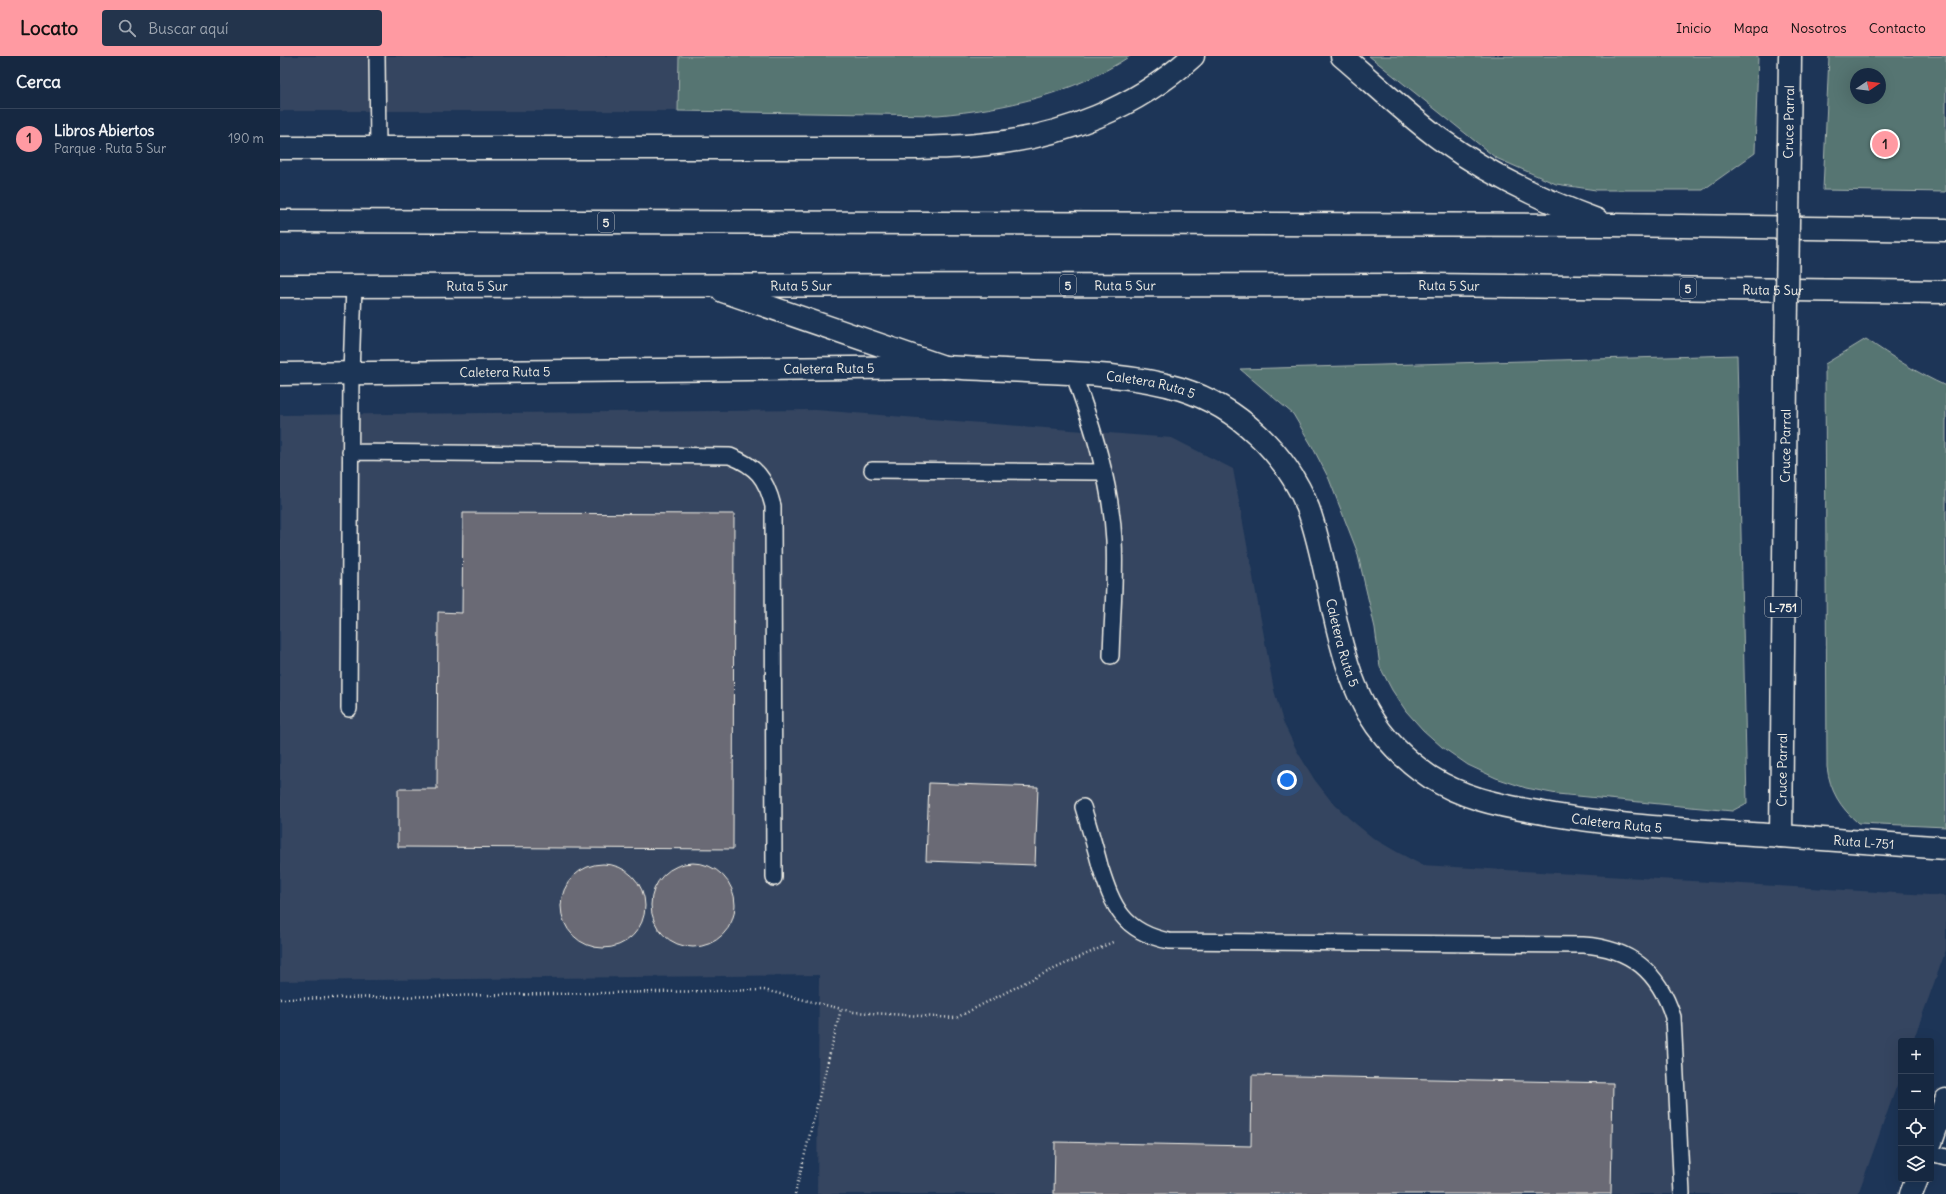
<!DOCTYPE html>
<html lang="es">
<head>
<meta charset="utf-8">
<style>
	body { margin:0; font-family:Delius,sans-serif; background:#23344c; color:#f1f3f6 }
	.controls { position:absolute; right:12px; bottom:12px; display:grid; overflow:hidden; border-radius:4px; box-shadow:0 4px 16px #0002 }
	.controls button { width:36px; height:36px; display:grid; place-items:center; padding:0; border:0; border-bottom:1px solid #35445a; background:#162841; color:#f1f3f6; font:20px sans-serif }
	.compass { position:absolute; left:1570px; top:12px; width:36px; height:36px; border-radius:50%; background:#162841; box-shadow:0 4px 16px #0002; rotate:77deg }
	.you { position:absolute; left:1007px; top:724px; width:14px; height:14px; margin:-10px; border:3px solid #fff; border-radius:50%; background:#1a73e8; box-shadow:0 0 0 6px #1a73e833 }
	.badge { display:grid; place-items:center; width:26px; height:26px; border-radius:50%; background:#ff9aa2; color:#111; font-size:13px; font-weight:700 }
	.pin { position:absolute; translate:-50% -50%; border:2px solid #fff; box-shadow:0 1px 4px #0006 }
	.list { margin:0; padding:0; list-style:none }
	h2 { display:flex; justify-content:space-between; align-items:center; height:52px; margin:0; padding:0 16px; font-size:17px }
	h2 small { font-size:13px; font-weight:400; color:#9ea6b1 }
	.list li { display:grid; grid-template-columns:26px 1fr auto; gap:12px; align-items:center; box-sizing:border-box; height:60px; padding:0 16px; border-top:1px solid #35445a }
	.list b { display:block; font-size:15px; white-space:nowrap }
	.list p { margin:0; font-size:13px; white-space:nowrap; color:#9ea6b1 }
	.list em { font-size:13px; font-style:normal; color:#9ea6b1 }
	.icon { flex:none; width:22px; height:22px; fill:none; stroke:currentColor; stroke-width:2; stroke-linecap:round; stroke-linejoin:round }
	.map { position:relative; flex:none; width:1666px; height:1138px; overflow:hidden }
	header { display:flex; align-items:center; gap:24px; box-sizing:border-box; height:56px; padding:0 20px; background:#ff9aa2; color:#111 }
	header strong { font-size:19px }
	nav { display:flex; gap:22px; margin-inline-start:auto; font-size:14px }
	.search { width:280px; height:36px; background:#23344c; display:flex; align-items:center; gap:10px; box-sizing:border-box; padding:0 14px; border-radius:4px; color:#9ea6b1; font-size:15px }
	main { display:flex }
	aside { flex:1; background:#162841 }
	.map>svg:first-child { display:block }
	.built { fill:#344560 }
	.green { fill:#567472; stroke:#a5b2ad; fill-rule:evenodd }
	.building { fill:#6b6a74; stroke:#f4f1e8 }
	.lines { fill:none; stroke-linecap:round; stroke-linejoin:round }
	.service-casing { stroke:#f4f1e8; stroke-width:18 }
	.minor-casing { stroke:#f4f1e8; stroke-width:25 }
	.tertiary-casing { stroke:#f4f1e8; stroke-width:25 }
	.primary-casing { stroke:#f4f1e8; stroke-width:25 }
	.motorway-casing { stroke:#f4f1e8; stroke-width:25 }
	.path { stroke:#f4f1e8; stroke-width:2.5; stroke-dasharray:1 3; stroke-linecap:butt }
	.service { stroke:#1d3557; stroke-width:15 }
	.minor { stroke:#1d3557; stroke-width:22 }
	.tertiary { stroke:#1d3557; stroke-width:22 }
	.primary { stroke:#1d3557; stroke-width:22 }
	.motorway { stroke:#1d3557; stroke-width:22 }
	.primary-bridge-casing { stroke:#f4f1e8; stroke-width:25; stroke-linecap:butt }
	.primary-bridge { stroke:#1d3557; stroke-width:22 }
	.labels { text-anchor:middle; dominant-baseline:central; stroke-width:3; stroke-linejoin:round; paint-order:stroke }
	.shield { fill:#1d3557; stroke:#b4b9bc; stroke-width:1 }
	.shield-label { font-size:12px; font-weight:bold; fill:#f4f1e8 }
	.street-label { font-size:13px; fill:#f4f1e8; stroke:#1d3557 }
</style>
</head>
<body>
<header>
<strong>Locato</strong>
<div class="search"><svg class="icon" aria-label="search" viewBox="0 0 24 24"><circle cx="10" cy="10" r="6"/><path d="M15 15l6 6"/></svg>Buscar aquí</div>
<nav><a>Inicio</a><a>Mapa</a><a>Nosotros</a><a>Contacto</a></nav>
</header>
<main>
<aside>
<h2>Cerca<small></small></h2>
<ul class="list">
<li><span class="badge">1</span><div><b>Libros Abiertos</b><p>Parque · Ruta 5 Sur</p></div><em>190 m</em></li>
</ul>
</aside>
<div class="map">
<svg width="1666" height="1138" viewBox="0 0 1666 1138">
	<rect width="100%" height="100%" fill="#1d3557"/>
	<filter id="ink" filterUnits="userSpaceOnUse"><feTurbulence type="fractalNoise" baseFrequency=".025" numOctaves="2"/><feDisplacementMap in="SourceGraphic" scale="8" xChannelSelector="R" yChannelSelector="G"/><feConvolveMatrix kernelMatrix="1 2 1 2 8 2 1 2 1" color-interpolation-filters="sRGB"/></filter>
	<g filter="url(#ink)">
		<path class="built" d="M0 0H399L398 55H0Z
			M536 354 892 382 953 413 994 634 1003 666 1017 695 1034 723 1051 745 1071 764 1093 782 1117 796 1142 809 1666 840V894L1633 985H1621V1018L1578 1138H537L539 919 0 925V359Z"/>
		<path class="green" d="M399 0H850C793 38 726 53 658 59L398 55Z
			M1089 0H1478L1475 97 1423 134H1316L1276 128 1216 102Z
			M1549 0H1666V136L1543 134ZM1576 18H1600V42H1576Z
			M1586 283C1612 301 1637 317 1666 330V771L1578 767C1560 751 1550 735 1547 711L1545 308Z
			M1457 299 1467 747 1452 755 1277 738 1246 732 1216 722 1188 709 1162 691 1143 674 1126 655 1112 634 1100 611 1095 572 1077 495 1049 423 1032 390 1013 358 960 313Z"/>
		<path class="building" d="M183 457 454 458 453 793 118 791V733H157L158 556 182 557Z
			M649 727 758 731 755 809 646 805Z
			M371 849a42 42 0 1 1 84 0a42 42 0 1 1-84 0Z
			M281 850a42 42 0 1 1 84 0a42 42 0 1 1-84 0Z
			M972 1019 1333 1027 1331 1138H774L775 1086 971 1090Z"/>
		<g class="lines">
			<g class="service-casing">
				<path id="service" d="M97 0 98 92
					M793 317C813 371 831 427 834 484 836 523 832 562 831 600
					M70 396 450 400C476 410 486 422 493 450L494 822
					M592 414 823 416
					M69 653 71 318 74 230
					M803 751C809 771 815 790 820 810 833 851 843 876 889 885L1303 889C1351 892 1379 916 1393 961L1402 1138
					M1651 1097 1666 1101"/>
			</g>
			<g class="minor-casing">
				<g id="minor">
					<path id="s1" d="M0 318 663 311"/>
				</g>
			</g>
			<g class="tertiary-casing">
				<g id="tertiary">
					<path id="s2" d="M1501 780 1666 792"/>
					<path d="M1651 1086 1666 1044"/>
					<path d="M1631 1138 1637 1123"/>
				</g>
			</g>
			<g class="primary-casing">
				<g id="primary">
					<path d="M1509 88 1510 0"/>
					<path d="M0 92H640C662 91 685 91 707 88 782 81 857 51 913 0"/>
					<path id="s3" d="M664 311C698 313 733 314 767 316 812 318 858 320 901 333 958 351 1006 397 1028 452 1042 491 1048 534 1058 574 1073 638 1093 682 1150 721 1181 741 1217 749 1252 755 1334 771 1418 774 1501 780L1506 321"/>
				</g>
			</g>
			<g class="motorway-casing">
				<g id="motorway">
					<path d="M1062 0C1095 28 1126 58 1160 83 1208 118 1262 144 1317 164"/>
					<path d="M0 165 1332 169 1666 174"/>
					<path id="s4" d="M0 230 1150 229 1666 236"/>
					<path d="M443 235 664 311"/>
				</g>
			</g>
			<path class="path" d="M0 943 484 934 574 956 676 962 750 924 835 885
				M515 1138 561 953"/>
			<use href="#service" class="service"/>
			<use href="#minor" class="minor"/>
			<use href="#tertiary" class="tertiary"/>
			<use href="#primary" class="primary"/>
			<use href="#motorway" class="motorway"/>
			<g class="primary-bridge-casing">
				<path id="primary-bridge" d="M1506 321 1509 88"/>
			</g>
			<use href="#primary-bridge" class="primary-bridge"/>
		</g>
	</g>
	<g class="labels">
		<g class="shield">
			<rect x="318" y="156" width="16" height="20" rx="3"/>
			<rect x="780" y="219" width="16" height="20" rx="3"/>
			<rect x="1400" y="222" width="16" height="20" rx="3"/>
			<rect x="1485" y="541" width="36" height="20" rx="3"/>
		</g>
		<g class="shield-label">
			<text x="326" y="166">5</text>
			<text x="788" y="229">5</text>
			<text x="1408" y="232">5</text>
			<text x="1503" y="551">L-751</text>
		</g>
		<g class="street-label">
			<text transform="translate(1509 66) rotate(-89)">Cruce Parral</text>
			<text stroke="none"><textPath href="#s4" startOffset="521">Ruta 5 Sur</textPath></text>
			<text stroke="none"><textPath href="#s4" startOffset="845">Ruta 5 Sur</textPath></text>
			<text stroke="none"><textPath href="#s4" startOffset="197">Ruta 5 Sur</textPath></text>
			<text stroke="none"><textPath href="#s4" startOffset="1169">Ruta 5 Sur</textPath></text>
			<text stroke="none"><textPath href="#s4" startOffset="1493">Ruta 5 Sur</textPath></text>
			<text stroke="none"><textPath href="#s1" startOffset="549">Caletera Ruta 5</textPath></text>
			<text stroke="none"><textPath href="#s1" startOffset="225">Caletera Ruta 5</textPath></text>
			<text stroke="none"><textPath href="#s3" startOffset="208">Caletera Ruta 5</textPath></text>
			<text stroke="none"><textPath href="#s3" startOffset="1471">Cruce Parral</textPath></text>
			<text stroke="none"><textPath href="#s3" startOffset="557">Caletera Ruta 5</textPath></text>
			<text stroke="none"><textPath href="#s3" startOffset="1147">Cruce Parral</textPath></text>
			<text stroke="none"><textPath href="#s3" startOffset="916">Caletera Ruta 5</textPath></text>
			<text stroke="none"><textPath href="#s2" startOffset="83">Ruta L-751</textPath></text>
		</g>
	</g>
</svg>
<div class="controls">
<button>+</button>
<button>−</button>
<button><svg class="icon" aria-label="locate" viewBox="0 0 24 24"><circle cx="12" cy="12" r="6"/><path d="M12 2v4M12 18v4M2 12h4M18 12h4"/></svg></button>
<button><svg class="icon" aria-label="layers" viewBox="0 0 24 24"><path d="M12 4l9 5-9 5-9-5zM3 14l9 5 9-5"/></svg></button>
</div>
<svg class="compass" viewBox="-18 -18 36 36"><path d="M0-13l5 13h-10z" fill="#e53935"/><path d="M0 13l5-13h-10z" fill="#9ea6b1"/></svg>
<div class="you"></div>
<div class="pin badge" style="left:1605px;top:88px">1</div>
</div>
</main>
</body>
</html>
